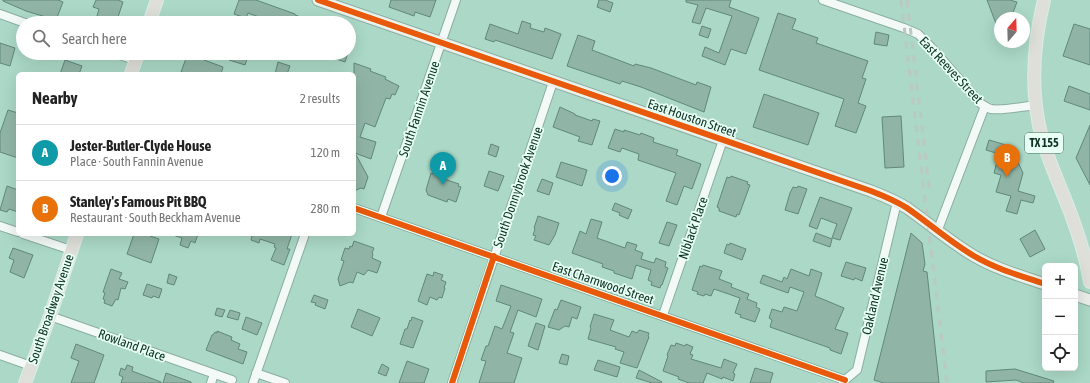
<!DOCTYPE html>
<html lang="en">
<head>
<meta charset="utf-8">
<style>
	body { margin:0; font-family:"Asap Condensed",sans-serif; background:#f2f2f2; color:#222 }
	.controls { position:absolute; right:12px; bottom:12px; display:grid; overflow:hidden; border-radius:6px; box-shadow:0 4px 16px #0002 }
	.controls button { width:36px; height:36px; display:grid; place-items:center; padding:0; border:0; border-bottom:1px solid #e0e0e0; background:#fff; color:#222; font:20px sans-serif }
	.compass { position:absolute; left:994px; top:12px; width:36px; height:36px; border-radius:50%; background:#fff; box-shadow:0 4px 16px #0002; rotate:19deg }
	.you { position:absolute; left:612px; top:176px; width:14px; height:14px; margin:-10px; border:3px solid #fff; border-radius:50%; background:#1a73e8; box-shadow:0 0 0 6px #1a73e833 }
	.badge { display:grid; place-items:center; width:26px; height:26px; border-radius:50%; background:#ea580c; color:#fff; font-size:13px; font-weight:700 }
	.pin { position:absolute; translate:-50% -33px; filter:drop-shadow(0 1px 2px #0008) }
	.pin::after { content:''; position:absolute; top:21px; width:14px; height:12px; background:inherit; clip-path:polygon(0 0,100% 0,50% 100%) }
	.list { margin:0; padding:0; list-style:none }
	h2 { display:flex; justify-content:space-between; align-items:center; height:52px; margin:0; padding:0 16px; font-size:17px }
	h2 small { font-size:13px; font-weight:400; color:#767676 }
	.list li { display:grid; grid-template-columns:26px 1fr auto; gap:12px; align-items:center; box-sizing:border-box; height:56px; padding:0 16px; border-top:1px solid #e0e0e0 }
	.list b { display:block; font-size:15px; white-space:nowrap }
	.list p { margin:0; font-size:13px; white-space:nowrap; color:#767676 }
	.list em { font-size:13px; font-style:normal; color:#767676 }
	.icon { flex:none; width:22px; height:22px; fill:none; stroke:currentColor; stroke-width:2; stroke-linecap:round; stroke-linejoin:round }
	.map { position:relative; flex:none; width:1090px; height:383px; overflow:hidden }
	.search { position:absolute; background:#fff; box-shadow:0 4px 16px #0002; left:16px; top:16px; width:340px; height:44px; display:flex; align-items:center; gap:10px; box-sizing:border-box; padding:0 14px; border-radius:22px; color:#767676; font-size:15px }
	.panel { position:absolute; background:#fff; box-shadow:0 4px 16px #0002; left:16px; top:72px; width:340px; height:164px; border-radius:6px }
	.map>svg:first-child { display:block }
	.building { fill:#90b5a7; stroke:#60887b }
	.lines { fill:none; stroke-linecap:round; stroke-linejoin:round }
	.street-casing { stroke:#8aaea1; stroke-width:10 }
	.secondary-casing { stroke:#8aaea1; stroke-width:13 }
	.primary-casing { stroke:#d9ede6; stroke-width:14 }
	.street { stroke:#f2f9f7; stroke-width:8 }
	.secondary { stroke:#e9ece8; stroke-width:11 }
	.primary { stroke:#dfdfd9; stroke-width:12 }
	.rail { stroke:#bac9c3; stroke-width:3; stroke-dasharray:7 7; stroke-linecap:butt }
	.cycleway-casing { stroke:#e7fff4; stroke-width:8 }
	.cycleway { stroke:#e8590c; stroke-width:6 }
	.labels { text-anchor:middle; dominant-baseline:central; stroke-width:3.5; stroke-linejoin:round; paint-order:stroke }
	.shield { fill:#e7fff4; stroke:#4f7064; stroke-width:1 }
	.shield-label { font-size:12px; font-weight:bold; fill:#0e3226 }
	.street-label { font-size:13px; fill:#0e3226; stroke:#e7fff4 }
</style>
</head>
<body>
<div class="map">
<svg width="1090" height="383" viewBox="0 0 1090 383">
	<rect width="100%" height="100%" fill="#abd8c7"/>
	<path class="building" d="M3 0H58L63 2 56 20 26 11 3 1Z
		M96 0H118L123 2 116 23H95L99 9 93 7Z
		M239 0H256L295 14V15L315 22V23H275L248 13 246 18 234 14Z
		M391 0H436L430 17 415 12 414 16 389 7Z
		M599 0H605L613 3 610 12 597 7Z
		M686 0H731L729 7 759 18 746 54 731 49 725 65 702 56 705 47 719 53 732 16 706 8 700 24 692 22 698 5 686 2Z
		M987 0H1010L1017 2 1011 18H1000V34Z
		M778 13 796 19 792 29 818 38 816 43 868 61 862 78 866 79 858 103 866 106 856 133 835 126 844 99 759 70Z
		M522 21 531 24 530 28 544 32 545 28 561 34 552 59 495 40 494 42 485 39 490 24 518 34Z
		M1074 24 1090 29V65L1063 56Z
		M702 26 711 29 708 38 699 35Z
		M876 32 889 35 887 46 874 44Z
		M578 35 595 41 592 50 634 66 635 64 651 68 696 85 697 82 711 87 704 112 641 87 622 81 620 84 567 66Z
		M0 43 15 48 10 66 0 63Z
		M188 53H206L204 60 223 67 221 74H188L181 72Z
		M231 53H249L245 65 229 60Z
		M322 53H348L345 62 321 54Z
		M65 60 82 66 79 74H60Z
		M278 62 290 66 287 74H275Z
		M354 63 371 69 370 71 386 77 385 79 399 86 395 95 392 94 390 99 386 98 375 127 365 123 360 137 376 142 371 159 355 153 368 177 364 189 361 188 354 191Z
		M1069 86 1090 94V110L1064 101Z
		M764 94 819 113 808 145 753 127Z
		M560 107 575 114V115L592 121 593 119 600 121 592 145 578 141 580 137 553 127Z
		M8 110 18 113V158L0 152V133Z
		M901 116 904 167 885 168 882 117Z
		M1090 125V185L1076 158Z
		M615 129 624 132V130L640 135 641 133 654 138 653 142 678 150 676 155 701 164 692 189 684 186 677 205 666 201 676 173 638 160 639 154 622 148 620 152 608 148Z
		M989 140 1006 145 1012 158 1017 160 1023 173 1018 191 1035 196 1033 203 1021 200 1017 214 1006 211 1011 196 996 192 1001 175 994 173 999 154 986 150Z
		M491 144 499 147 496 157 488 154Z
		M561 162 587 170 582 186 556 177Z
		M435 167 443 170 441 178 459 184 458 186 461 187 456 202 448 199 447 202 428 195 426 190 431 173 433 174Z
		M489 171 504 176 498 191 484 186Z
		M731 176 748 182 747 184 750 185 739 215 737 214 736 217 719 211V208L717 207 727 177 730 178Z
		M542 179 553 183 549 195 537 191Z
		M7 186 18 190V212L9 209 7 212 0 210Z
		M798 186 807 189 798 214 785 210 790 193 793 187 797 188Z
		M820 197 852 208 840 240 832 238 837 224 821 218 817 229 809 226Z
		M615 203 632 210 628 219 619 215 620 213 612 210Z
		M538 216 559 223 555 235 549 245 534 240 536 236 533 235 535 229 534 228Z
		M591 219 602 222 597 238 625 248 627 242 637 245 635 250 643 253 641 259 654 263 656 258 666 262 665 267 668 268 662 285H661L660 288 651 285 652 282 648 280 651 270 636 265 632 279 614 273V271L602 267 603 264 572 253 580 231 586 234Z
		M667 222 677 225 669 246 659 243Z
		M1035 230 1045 249 1030 257 1020 239Z
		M816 233 832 239 830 247 813 241Z
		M911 233 922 243 925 264 923 271 927 272 939 383H884L874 380Z
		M134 234H151L150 236 159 239 151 263 127 254Z
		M173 234H198L195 243 191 241 188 248 180 245 182 238 173 235Z
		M249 234H292L287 249H290L284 265 271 260 276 248 274 247 275 244 260 239 259 243 251 240 252 236 249 235Z
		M354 241 374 248 372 253 373 254 372 258 381 262 377 273 368 270 364 275 357 272 353 283 350 282 340 286 338 279 344 261 341 260 345 248 349 249 350 246 352 247Z
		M730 243 746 249 742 260 724 253 727 244 729 245Z
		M13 248 33 255 24 278 10 272 14 260 9 258Z
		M846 262 866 268 862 281 855 278 854 280 841 276Z
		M703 265 722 271 719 279 732 284 731 287 749 294 747 299 757 303 756 307 760 309 755 322 740 317 741 315 735 313 740 298 714 289 711 296 705 294 704 296 697 294 698 292 692 290 700 266 702 267Z
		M111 269 122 273 119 279 128 282 125 289 121 288 118 300 116 299 112 306 104 303 105 300 103 299 105 293 103 292Z
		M791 269 809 276 811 269 822 273 815 296 844 308 835 329 848 333 841 354 830 350V348L770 327 772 320 769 318 772 309 782 312 784 307 797 311 804 292 790 287 788 293 760 283 763 275 782 282 784 277 787 279Z
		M434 272 443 275 441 280 446 282 444 288H445L442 298 439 297 437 300 430 297 427 305 418 301 427 274 433 276Z
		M169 274 177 277 174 285 167 283Z
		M147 284 162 289 159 298 153 296 152 298 143 295Z
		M501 285 542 299 536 317 518 310 510 332 514 333 507 353 522 358 514 383H479L486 361 481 360 486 346H488L495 326 502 329 511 306 496 301Z
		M314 295 328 300 325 309 315 305 316 303 311 302Z
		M561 300 581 307 577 319 572 317 569 327 565 326 559 330 548 327 555 309 557 310Z
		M217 308 225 310 222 317 215 315Z
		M358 309 380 318 372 336 351 327Z
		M230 310 240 313 238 320 227 317Z
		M594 314 614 320 610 330 629 337 632 331 637 333 639 330 649 333 648 336 649 337 637 368 620 363 624 352 615 349 616 347 588 339 591 328 590 327Z
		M246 317 262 323 257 335 242 329Z
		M412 317 423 321 413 348 400 344 405 329H407L410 320 411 321Z
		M536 323 545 326 538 350 528 346Z
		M217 331 232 337 231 340 240 344 238 349 247 352 243 364 206 350 212 335H213L215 332 217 333Z
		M676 343 685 346 686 344 693 347 690 354 693 355 691 359 721 368 724 359 737 364 733 373 735 374 733 381 723 377 722 379 707 373 703 383H689L678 379 679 377 663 371 668 356 667 355 671 345 675 346Z
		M76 344 104 355 94 383H71L79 361 71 358Z
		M562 354 569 356 567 365 559 363Z
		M598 360 620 367 617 377 594 370Z
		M407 361 429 369 424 383H399Z
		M382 364 389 368 386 376 378 373Z
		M127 365 133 367 132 371 161 382V383H121L123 377 119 375 121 368 125 370Z
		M755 368 773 373 770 383H750Z
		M1015 369 1054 381 1053 383H1024L1016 380 986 382V371Z
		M639 370 662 382 661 383H652L636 378Z
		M166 373 191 382V383H163Z"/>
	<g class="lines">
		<g class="street-casing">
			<path id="street" d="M823 0 904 28 918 34 932 48 980 103C983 105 987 108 991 109 1004 111 1024 106 1037 105
				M0 14 25 23
				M113 53 135 60
				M354 208 845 380
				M381 217 456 0
				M0 226 18 232
				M937 232 985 106
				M23 234 71 250
				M663 315 723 140
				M50 316 232 380
				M0 355 31 366
				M256 373 285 383
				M211 383 214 374
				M253 383 305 234
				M452 383 553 82
				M843 383 845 380 857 370 897 202"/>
		</g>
		<g class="secondary-casing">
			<path id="secondary" d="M318 0 871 191C884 196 896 201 907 208 930 224 950 242 974 256 996 269 1021 276 1045 284
				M1075 295 1090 300"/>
		</g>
		<g class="primary-casing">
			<path id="primary" d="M1044 0C1033 45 1030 93 1042 138 1049 162 1060 186 1069 209 1078 233 1086 257 1090 282
				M149 23 157 0
				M131 74 138 53
				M25 383 50 316 77 234"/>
		</g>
		<use href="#street" class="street"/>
		<use href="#secondary" class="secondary"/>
		<use href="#primary" class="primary"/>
		<path class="rail" d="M901 0 947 383
			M907 0 930 194"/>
		<g class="cycleway-casing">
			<path id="cycleway" d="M318 0 871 191C884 196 896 201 907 208 930 224 950 242 974 256 996 269 1021 276 1045 284
				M354 208 845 380
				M452 383 494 256"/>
		</g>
		<use href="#cycleway" class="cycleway"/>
	</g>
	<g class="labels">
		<rect class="shield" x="1025" y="133" width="38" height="20" rx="3"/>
		<g class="shield-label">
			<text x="1044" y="143">TX 155</text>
		</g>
		<g class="street-label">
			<text transform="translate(951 70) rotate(47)">East Reeves Street</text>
			<text transform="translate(419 109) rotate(-71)">South Fannin Avenue</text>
			<text transform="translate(692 118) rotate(19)">East Houston Street</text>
			<text transform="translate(518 187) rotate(-71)">South Donnybrook Avenue</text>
			<text transform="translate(693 228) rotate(-71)">Niblack Place</text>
			<text transform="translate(603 283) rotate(19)">East Charnwood Street</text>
			<text transform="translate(875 296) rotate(-77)">Oakland Avenue</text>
			<text transform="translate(51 309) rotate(-71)">South Broadway Avenue</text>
			<text transform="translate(132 345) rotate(20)">Rowland Place</text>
		</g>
	</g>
</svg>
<div class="controls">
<button>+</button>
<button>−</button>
<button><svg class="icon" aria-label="locate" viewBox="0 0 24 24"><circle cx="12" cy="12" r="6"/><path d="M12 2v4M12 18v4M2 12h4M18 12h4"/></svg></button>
</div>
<svg class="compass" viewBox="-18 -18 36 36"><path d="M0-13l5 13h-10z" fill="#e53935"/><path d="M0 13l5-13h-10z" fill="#767676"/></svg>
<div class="you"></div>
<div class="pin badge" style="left:443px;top:185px;background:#0f9aa8">A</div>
<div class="pin badge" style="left:1007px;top:177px;background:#e8710a">B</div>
<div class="search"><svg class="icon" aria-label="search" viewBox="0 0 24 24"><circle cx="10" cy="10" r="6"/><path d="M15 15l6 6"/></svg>Search here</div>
<section class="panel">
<h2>Nearby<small>2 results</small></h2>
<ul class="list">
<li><span class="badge" style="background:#0f9aa8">A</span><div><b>Jester-Butler-Clyde House</b><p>Place · South Fannin Avenue</p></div><em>120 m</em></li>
<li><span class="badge" style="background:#e8710a">B</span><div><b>Stanley's Famous Pit BBQ</b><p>Restaurant · South Beckham Avenue</p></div><em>280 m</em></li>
</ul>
</section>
</div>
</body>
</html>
